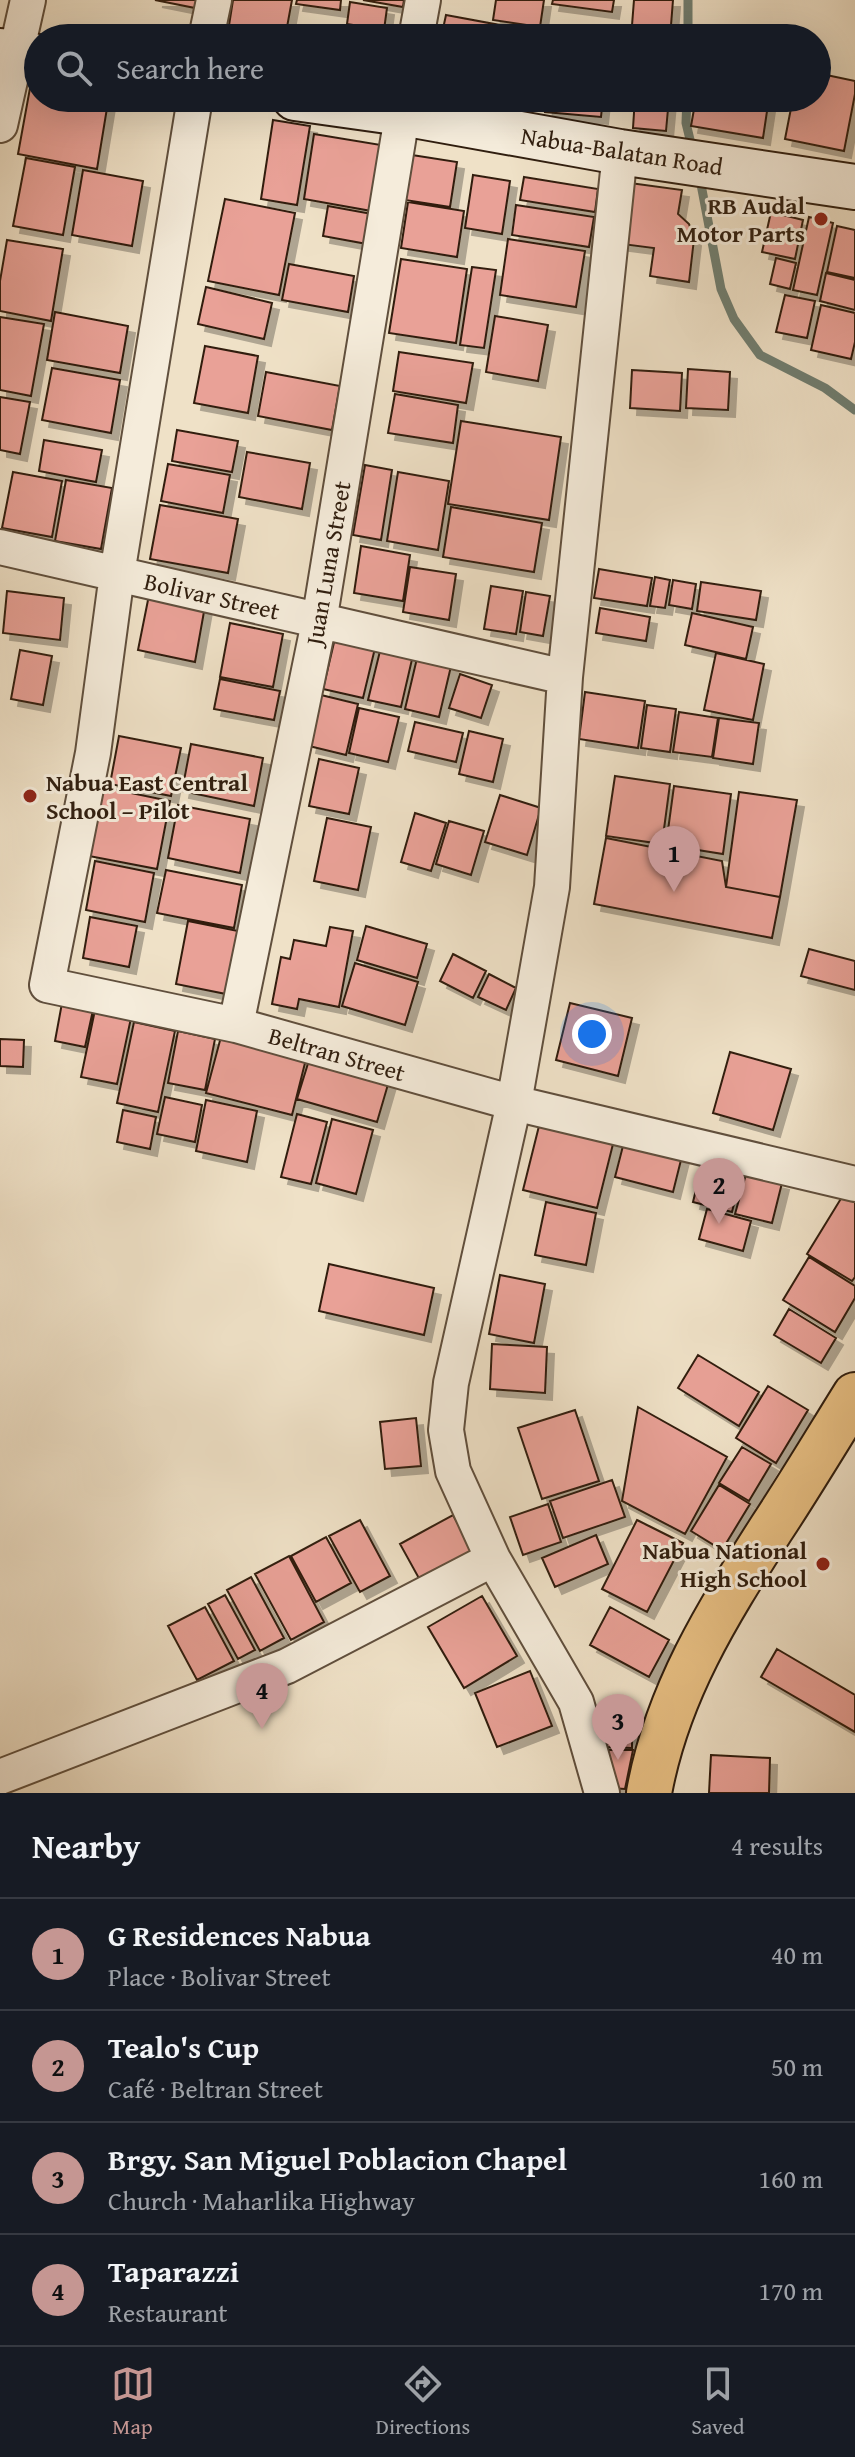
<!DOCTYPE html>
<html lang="en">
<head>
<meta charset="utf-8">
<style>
	body { margin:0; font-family:"Gentium Book Plus",serif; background:#20242c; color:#f1f3f6 }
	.you { position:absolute; left:592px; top:1034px; width:28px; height:28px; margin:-20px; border:6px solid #fff; border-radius:50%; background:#1a73e8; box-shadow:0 0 0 12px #1a73e833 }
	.badge { display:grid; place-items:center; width:52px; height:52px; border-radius:50%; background:#c59692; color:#111; font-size:26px; font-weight:700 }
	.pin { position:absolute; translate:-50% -66px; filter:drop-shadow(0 2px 4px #0008) }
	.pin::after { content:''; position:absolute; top:42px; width:28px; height:24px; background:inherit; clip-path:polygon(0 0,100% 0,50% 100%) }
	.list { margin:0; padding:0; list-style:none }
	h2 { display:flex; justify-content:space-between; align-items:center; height:104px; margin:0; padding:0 32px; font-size:34px }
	h2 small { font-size:26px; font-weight:400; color:#9ea1a6 }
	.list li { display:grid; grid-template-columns:52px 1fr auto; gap:24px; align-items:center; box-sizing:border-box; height:112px; padding:0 32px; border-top:2px solid #363941 }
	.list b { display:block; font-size:30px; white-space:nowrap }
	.list p { margin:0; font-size:26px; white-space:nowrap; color:#9ea1a6 }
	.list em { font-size:26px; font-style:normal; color:#9ea1a6 }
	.icon { flex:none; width:44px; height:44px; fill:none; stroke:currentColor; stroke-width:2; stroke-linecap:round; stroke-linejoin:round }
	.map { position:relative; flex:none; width:855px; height:1793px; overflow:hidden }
	.search { position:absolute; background:#171b24; box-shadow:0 8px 32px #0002; left:24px; right:24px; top:24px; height:88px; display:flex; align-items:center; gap:20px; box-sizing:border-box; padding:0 28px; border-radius:44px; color:#9ea1a6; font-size:30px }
	.sheet { height:552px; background:#171b24 }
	nav { display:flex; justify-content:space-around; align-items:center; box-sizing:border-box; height:112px; border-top:2px solid #363941; background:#171b24; font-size:22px; color:#9ea1a6 }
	nav a { display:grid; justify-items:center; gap:4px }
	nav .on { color:#c59692 }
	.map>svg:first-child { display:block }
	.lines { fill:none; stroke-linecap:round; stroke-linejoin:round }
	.stream { stroke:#707e71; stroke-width:9 }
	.building { fill:#e9a197; stroke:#301e0f; stroke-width:2; filter:url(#shadow) }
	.street-casing { stroke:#604f3d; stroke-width:38 }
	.secondary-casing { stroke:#301e0f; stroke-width:48 }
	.highway-casing { stroke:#301e0f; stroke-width:48 }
	.street { stroke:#f5ecdb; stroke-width:34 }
	.secondary { stroke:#f5ecdb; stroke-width:44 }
	.highway { stroke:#e8c084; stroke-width:44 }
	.poi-dot { fill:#8f2418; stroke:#f5ecdb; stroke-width:3 }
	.labels { text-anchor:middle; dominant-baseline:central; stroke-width:6; stroke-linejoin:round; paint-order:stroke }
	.street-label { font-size:24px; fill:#301e0f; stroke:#f5ecdb }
	.poi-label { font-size:24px; font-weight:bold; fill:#301e0f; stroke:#f5ecdb; text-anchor:end }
</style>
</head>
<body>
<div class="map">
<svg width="855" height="1793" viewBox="0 0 855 1793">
	<defs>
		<filter id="shadow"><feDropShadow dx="7" dy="7" stdDeviation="0" flood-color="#0004"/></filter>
	</defs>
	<rect width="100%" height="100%" fill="#efe1c7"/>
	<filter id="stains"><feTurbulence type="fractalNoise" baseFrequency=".0025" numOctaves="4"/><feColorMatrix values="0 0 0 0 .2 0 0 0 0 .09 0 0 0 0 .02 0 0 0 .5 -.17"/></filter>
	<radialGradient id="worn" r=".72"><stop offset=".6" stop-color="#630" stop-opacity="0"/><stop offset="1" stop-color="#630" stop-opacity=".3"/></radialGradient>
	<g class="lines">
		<path class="stream" d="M688 38V0
			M687 98 686 123 693 152
			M699 174 721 289 734 319 760 355 825 388 855 410"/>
	</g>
	<path class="building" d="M155 0H202L200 9Z
		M233 0H292L285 38H227Z
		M297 0H341L340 10 296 4Z
		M363 0H404L403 7Z
		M496 0H544L540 27 493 20Z
		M553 0H614L612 12 552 4Z
		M634 0H673L670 38H631Z
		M350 2 387 8 384 30 347 24Z
		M446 15 516 28 514 38H441Z
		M351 31 385 37V38H350Z
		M817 73 855 81V94L844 151 785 139 793 98H817Z
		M30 88 38 89V98H88L108 102 97 169 18 154Z
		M443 98H504L502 109Z
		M547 98H603L601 117 545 112Z
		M635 98H669L666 131 633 128Z
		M696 98H769L763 138 691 126Z
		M273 120 310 126 297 205 261 199Z
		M314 134 387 146 377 212 304 199Z
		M412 155 457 162 450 207 405 200Z
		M26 158 75 167 63 235 13 226Z
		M83 170 143 181 132 246 72 235Z
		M473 175 510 181 502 234 465 228Z
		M524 177 598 189 595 212 520 200Z
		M630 183 682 190 678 214 689 224 694 239 689 282 650 276 654 248 622 244Z
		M225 199 295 213 279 295 208 281Z
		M408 202 464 211 457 257 401 248Z
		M516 205 594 217 589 247 512 235Z
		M328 206 372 214 367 244 323 236Z
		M771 212 803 220 795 259 762 252Z
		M809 217 833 223 817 295 793 290Z
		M837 226 855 230V278L827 272Z
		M508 239 585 251 576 307 500 295Z
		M7 240 63 249 51 321 0 311V281Z
		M776 258 796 263 790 289 770 284Z
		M401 259 467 269 456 343 389 333Z
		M289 264 354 276 348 312 282 300Z
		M472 267 496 270 484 348 460 345Z
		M826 273 855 280V310L820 301Z
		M206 287 272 303 264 339 198 324Z
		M785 295 815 301 807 338 776 332Z
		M821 305 855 313V342L851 359 811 350Z
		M55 312 128 326 120 373 47 360Z
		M495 316 548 325 538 381 486 372Z
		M0 317 44 324 31 396 0 390Z
		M205 346 258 356 248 413 194 403Z
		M399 352 473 363 466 403 393 391Z
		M52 368 120 380 111 433 42 420Z
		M688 369 730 372 728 410 686 408Z
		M632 370 682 373 680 411 630 408Z
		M266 372 340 386 332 430 258 416Z
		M395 394 458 405 453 443 388 433Z
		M0 397 30 402 20 454 0 450Z
		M461 421 561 437 549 520 448 504Z
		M177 430 238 441 232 472 172 461Z
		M44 440 102 450 96 482 39 471Z
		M247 452 310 463 302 509 239 497Z
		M168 464 230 475 223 513 161 501Z
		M365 465 392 470 381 540 353 535Z
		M13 472 62 481 52 537 2 528Z
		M398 472 449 481 438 550 387 541Z
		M66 480 112 488 101 549 55 541Z
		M160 505 238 519 228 573 150 559Z
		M451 507 542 523 534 572 443 557Z
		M361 546 410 555 403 601 354 593Z
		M410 567 456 574 449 620 403 612Z
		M599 569 652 578 647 606 594 598Z
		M655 577 670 580 665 608 650 606Z
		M673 580 696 584 692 609 669 605Z
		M701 582 761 591 756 620 697 611Z
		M491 586 523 591 516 634 484 629Z
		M7 591 64 598 60 640 3 633Z
		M526 592 550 596 543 636 520 632Z
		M149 595 205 606 195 662 138 650Z
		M600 608 650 617 646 641 596 633Z
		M692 613 753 627 746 659 685 645Z
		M230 623 283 634 273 687 220 677Z
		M336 634 376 644 363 698 323 689Z
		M381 647 413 655 401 707 368 700Z
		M20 650 52 656 43 705 11 699Z
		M716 653 764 664 753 720 704 710Z
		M418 654 452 662 439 717 405 709Z
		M460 674 492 685 481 718 449 708Z
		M220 679 280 691 274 720 214 709Z
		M585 692 645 701 638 748 579 739Z
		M321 695 358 704 346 755 309 746Z
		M647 705 676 709 670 752 641 748Z
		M359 708 399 717 388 762 349 753Z
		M679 712 718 718 712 757 673 752Z
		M719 718 759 723 753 764 713 758Z
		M415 722 463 733 456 762 408 751Z
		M469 731 503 739 493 782 459 774Z
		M119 736 181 748 171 796 110 784Z
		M191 744 263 758 254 806 182 791Z
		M319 759 359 768 349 814 309 806Z
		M615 776 670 784 662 844 606 836Z
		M674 786 731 794 723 854 666 845Z
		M102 787 170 801 157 869 89 856Z
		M739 792 797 800 780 897 726 887Z
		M500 795 541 808 527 855 485 842Z
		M178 805 250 819 240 873 168 858Z
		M415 813 446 823 431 871 401 862Z
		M327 818 371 827 358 890 314 881Z
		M449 821 484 831 471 875 436 864Z
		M606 838 722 861 726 887 780 897 772 938 594 904Z
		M95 861 154 873 145 922 86 910Z
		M166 870 242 885 234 928 157 913Z
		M90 917 137 926 129 967 83 958Z
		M188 921 238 931 226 994 176 984Z
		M366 926 427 944 417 978 357 960Z
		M330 927 353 931 339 1007 299 999 297 1009 272 1004 281 957 290 959 294 940 326 946Z
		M809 949 855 961V990L801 976Z
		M453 954 486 971 473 998 440 981Z
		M355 963 418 982 405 1025 342 1006Z
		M489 974 516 988 506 1010 478 997Z
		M62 1003 93 1010 85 1047 55 1041Z
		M570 1003 632 1018 618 1076 556 1060Z
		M95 1010 131 1018 117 1084 81 1077Z
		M134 1022 175 1031 158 1112 117 1103Z
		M178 1031 215 1039 205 1090 168 1083Z
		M222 1033 307 1055 292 1115 206 1093Z
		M0 1039 24 1040 23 1067 0 1066Z
		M730 1052 791 1069 773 1130 713 1113Z
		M310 1057 389 1081 377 1122 297 1099Z
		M165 1097 202 1105 195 1142 157 1134Z
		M206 1100 257 1111 247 1162 196 1151Z
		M123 1110 156 1117 150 1149 117 1142Z
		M297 1114 327 1122 311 1184 281 1177Z
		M332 1119 373 1130 356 1194 316 1183Z
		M540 1122 614 1140 597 1208 523 1190Z
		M624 1142 682 1156 673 1192 615 1177Z
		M703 1161 742 1171 732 1212 693 1202Z
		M746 1174 782 1183 772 1223 735 1214Z
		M845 1192 855 1198V1277L852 1281 807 1254Z
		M546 1202 596 1213 586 1265 535 1255Z
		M707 1209 751 1221 743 1251 699 1239Z
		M809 1257 855 1286V1298L835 1332 783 1300Z
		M329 1264 434 1288 424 1335 319 1311Z
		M500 1275 545 1284 534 1343 489 1334Z
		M789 1309 836 1338 821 1363 774 1335Z
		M492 1344 547 1347 545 1393 490 1389Z
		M698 1355 759 1392 739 1426 678 1388Z
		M768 1386 808 1410 776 1463 736 1438Z
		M638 1407 727 1457 685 1534 622 1501Z
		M575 1410 599 1481 542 1499 518 1428Z
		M416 1418 421 1466 385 1469 380 1422Z
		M742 1447 771 1464 749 1501 719 1483Z
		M612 1480 625 1517 563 1538 550 1501Z
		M719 1485 750 1504 722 1550 691 1531Z
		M548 1504 561 1542 523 1555 510 1517Z
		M453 1515 474 1553 421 1582 400 1544Z
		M360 1520 390 1576 360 1592 329 1536Z
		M637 1520 683 1543 647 1612 602 1589Z
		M596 1535 608 1564 555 1587 542 1558Z
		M326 1537 351 1583 316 1602 291 1556Z
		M289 1556 324 1622 291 1640 255 1574Z
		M251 1577 284 1638 260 1651 227 1590Z
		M225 1595 255 1650 238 1659 208 1604Z
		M482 1596 517 1656 464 1688 428 1627Z
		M205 1607 234 1661 197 1680 168 1626Z
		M610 1607 669 1640 649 1677 590 1645Z
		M777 1649 855 1695V1732L761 1677Z
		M530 1671 552 1726 497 1747 475 1693Z
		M604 1703H632V1748L603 1747Z
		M602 1750H633L625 1789 610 1788Z
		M711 1755 770 1758 769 1793H709Z"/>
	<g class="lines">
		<g class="street-casing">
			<path id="street" d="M206 38 214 0
				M416 38 423 0
				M195 98 117 574 93 753 47 985 236 1025 514 1103 855 1184
				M0 125 28 0
				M0 547 565 677
				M236 1025 319 622 405 98
				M0 1777 287 1666 493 1559
				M602 1793 576 1702 493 1559 453 1471 446 1430 451 1383 514 1103 552 887 565 677 620 152"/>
		</g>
		<g class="secondary-casing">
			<path id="secondary" d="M0 51 38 57
				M295 98 402 113 620 152 855 187"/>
		</g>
		<g class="highway-casing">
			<path id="highway" d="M649 1793C667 1693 717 1614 771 1529 800 1485 827 1440 855 1395"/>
		</g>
		<use href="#street" class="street"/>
		<use href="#secondary" class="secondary"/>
		<use href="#highway" class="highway"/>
	</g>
	<g class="poi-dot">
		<circle cx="821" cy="219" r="8"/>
		<circle cx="30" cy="796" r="8"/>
		<circle cx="823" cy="1564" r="8"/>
	</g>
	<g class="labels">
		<g class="street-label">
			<text transform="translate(622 151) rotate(9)">Nabua-Balatan Road</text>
			<text transform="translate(328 563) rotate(-80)">Juan Luna Street</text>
			<text transform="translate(212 596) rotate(13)">Bolivar Street</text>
			<text transform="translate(337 1054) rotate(16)">Beltran Street</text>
		</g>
		<g class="poi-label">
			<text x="805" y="205">RB Audal<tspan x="805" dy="28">Motor Parts</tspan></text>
			<text x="46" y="782" text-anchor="start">Nabua East Central<tspan x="46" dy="28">School – Pilot</tspan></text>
			<text x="807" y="1550">Nabua National<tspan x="807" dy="28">High School</tspan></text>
		</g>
	</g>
	<rect width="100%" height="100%" filter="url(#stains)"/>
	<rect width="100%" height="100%" fill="url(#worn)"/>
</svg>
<div class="you"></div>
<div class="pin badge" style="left:674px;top:892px">1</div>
<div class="pin badge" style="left:719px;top:1224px">2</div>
<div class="pin badge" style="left:618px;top:1760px">3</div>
<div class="pin badge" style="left:262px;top:1729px">4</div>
<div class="search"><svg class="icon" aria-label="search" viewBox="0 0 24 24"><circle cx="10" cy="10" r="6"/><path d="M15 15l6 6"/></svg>Search here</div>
</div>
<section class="sheet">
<h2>Nearby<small>4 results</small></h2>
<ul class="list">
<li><span class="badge">1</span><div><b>G Residences Nabua</b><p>Place · Bolivar Street</p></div><em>40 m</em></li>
<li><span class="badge">2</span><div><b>Tealo's Cup</b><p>Café · Beltran Street</p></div><em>50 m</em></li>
<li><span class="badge">3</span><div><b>Brgy. San Miguel Poblacion Chapel</b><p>Church · Maharlika Highway</p></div><em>160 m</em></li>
<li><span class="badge">4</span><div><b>Taparazzi</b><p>Restaurant</p></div><em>170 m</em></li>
</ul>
</section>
<nav>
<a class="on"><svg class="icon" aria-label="map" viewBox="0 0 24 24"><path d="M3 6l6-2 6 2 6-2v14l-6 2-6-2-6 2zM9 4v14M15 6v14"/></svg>Map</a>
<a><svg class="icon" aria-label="directions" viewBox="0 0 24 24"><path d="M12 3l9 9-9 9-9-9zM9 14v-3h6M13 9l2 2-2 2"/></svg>Directions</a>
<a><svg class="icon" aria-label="saved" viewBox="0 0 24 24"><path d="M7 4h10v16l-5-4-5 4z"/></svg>Saved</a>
</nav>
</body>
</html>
